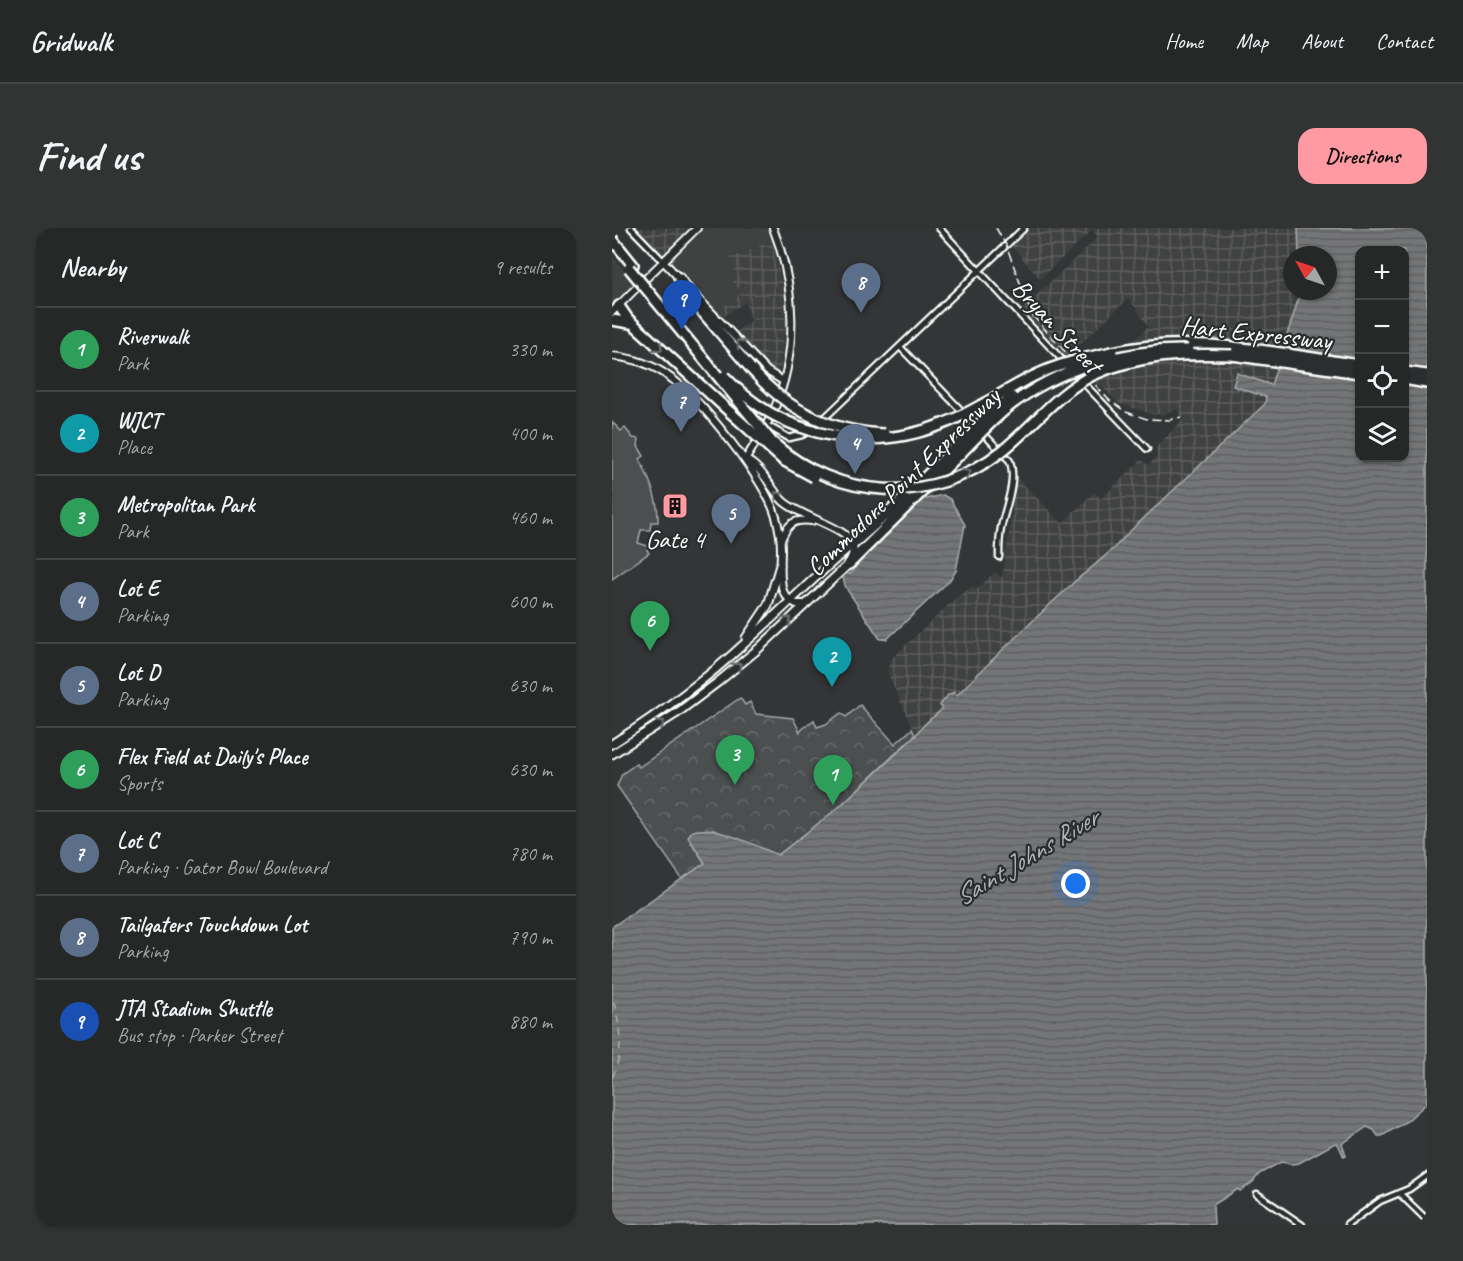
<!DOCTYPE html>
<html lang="en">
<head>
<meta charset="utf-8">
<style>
	body { margin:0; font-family:Caveat,sans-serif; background:#323434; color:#f1f3f6 }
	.controls { position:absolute; right:18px; top:18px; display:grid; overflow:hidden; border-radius:12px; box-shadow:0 2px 4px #0004 }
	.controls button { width:54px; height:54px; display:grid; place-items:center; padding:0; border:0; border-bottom:2px solid #424445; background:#262828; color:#f1f3f6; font:30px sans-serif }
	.compass { position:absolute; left:671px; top:18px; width:54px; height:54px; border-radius:50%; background:#262828; box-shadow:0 2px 4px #0004; rotate:310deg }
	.you { position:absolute; left:464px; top:656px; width:21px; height:21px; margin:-15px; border:4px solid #fff; border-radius:50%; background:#1a73e8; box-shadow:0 0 0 9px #1a73e833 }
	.badge { display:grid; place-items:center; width:39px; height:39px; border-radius:50%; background:#ff9aa2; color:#fff; font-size:20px; font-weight:700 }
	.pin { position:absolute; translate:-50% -50px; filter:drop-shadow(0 2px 3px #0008) }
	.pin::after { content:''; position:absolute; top:32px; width:21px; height:18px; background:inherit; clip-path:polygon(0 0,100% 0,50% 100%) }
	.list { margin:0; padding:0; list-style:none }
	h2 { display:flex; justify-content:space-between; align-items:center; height:78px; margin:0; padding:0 24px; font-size:26px }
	h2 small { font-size:20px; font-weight:400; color:#a4a6a8 }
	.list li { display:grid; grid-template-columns:39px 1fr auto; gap:18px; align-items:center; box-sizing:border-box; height:84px; padding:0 24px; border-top:2px solid #424445 }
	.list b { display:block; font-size:22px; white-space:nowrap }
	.list p { margin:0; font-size:20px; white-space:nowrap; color:#a4a6a8 }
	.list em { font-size:20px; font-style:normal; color:#a4a6a8 }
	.icon { flex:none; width:33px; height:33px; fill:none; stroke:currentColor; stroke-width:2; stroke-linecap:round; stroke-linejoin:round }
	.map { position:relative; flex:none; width:815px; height:997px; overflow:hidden; border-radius:18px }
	header { display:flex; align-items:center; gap:36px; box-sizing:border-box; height:84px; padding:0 30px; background:#262828; border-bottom:2px solid #424445 }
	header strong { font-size:28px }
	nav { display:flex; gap:33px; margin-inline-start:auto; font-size:21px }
	.intro { display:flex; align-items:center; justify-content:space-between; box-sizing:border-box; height:144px; padding:0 36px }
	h1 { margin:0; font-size:42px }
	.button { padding:15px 27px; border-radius:18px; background:#ff9aa2; color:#111; font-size:21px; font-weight:700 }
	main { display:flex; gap:36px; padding:0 36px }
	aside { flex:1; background:#262828; border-radius:18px; box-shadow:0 2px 4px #0004 }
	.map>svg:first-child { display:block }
	.built { fill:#404243 }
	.industrial { fill:url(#industrial-grid) }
	.grass { fill:#4c4f50; stroke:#a6a7a8; stroke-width:1.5 }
	.park { fill:url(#park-crowns); stroke:#a6a7a8; stroke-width:1.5 }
	.water { fill:url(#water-rules); stroke:#abacad; stroke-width:1.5; fill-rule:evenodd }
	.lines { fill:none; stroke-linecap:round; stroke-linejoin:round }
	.ferry { stroke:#b2b3b4; stroke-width:1.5; stroke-dasharray:8 6; stroke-linecap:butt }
	.minor-casing { stroke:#fff; stroke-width:9 }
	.tertiary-casing { stroke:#fff; stroke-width:10 }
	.secondary-casing { stroke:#fff; stroke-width:11 }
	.motorway-casing { stroke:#fff; stroke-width:14 }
	.minor { stroke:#2a2d2e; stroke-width:4.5 }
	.tertiary { stroke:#2a2d2e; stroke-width:6 }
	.secondary { stroke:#2a2d2e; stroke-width:7 }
	.motorway { stroke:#2a2d2e; stroke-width:9 }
	.rail { stroke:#fff; stroke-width:1.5; stroke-dasharray:9 4.5; stroke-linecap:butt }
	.motorway-bridge-casing { stroke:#fff; stroke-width:14; stroke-linecap:butt }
	.motorway-bridge { stroke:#2a2d2e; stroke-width:9 }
	.oneway { stroke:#6a6c6d }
	.labels { text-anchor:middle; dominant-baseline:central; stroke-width:4.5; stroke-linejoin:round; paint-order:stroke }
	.street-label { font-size:26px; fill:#fff; stroke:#2a2d2e }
	.poi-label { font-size:26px; fill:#fff; stroke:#2a2d2e }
	.water-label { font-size:27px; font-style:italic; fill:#b2b3b4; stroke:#2a2d2e }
</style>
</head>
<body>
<header>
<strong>Gridwalk</strong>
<nav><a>Home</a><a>Map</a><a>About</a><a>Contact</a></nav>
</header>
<div class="intro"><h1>Find us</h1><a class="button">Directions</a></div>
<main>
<aside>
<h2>Nearby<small>9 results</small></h2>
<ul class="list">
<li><span class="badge" style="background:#2e9e5b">1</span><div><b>Riverwalk</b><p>Park</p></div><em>330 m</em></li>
<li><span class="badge" style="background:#0f9aa8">2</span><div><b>WJCT</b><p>Place</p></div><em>400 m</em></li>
<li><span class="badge" style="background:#2e9e5b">3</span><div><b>Metropolitan Park</b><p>Park</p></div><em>460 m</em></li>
<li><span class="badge" style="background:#5c6f8a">4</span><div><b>Lot E</b><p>Parking</p></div><em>600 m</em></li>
<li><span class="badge" style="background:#5c6f8a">5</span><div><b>Lot D</b><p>Parking</p></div><em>630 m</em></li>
<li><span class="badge" style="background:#2e9e5b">6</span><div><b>Flex Field at Daily's Place</b><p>Sports</p></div><em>630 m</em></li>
<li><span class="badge" style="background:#5c6f8a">7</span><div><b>Lot C</b><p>Parking · Gator Bowl Boulevard</p></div><em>780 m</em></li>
<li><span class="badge" style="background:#5c6f8a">8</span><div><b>Tailgaters Touchdown Lot</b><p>Parking</p></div><em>790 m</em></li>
<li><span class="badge" style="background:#1a4fb4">9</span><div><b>JTA Stadium Shuttle</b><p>Bus stop · Parker Street</p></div><em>880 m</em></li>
</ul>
</aside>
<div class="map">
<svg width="815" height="997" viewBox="0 0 815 997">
	<defs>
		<pattern id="industrial-grid" width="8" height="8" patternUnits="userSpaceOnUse" patternTransform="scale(1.5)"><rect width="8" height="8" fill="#404243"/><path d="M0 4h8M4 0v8" fill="none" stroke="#5d5e5f"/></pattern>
		<pattern id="park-crowns" width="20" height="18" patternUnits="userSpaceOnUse" patternTransform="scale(1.5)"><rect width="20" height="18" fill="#4c4f50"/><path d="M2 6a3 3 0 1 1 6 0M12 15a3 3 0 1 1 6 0" fill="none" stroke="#67696a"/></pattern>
		<pattern id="water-rules" width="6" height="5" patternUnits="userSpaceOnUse" patternTransform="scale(1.5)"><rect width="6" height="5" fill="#737576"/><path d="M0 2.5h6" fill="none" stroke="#606061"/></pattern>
	</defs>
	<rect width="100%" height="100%" fill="#333536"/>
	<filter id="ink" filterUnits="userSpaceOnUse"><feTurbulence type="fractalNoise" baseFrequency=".0167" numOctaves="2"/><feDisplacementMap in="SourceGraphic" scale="12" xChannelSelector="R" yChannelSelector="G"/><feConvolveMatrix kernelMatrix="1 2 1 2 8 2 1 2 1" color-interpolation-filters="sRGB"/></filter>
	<g filter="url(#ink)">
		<path class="built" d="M91 0H154L160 13 115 30 123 43 119 49 129 65 105 85 57 34Z
			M0 28 23 55 0 75Z"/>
		<path class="industrial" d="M26 0H79L51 26Z
			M417 0H686L687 27H680V63H689L659 157 625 146 622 158 655 169 653 176 514 307 505 318 316 494 310 497 303 507 276 446 278 432 346 368 361 358 364 362 383 344 390 350 405 250 450 295 482 264 489 271 529 232 536 237 545 229 544 219 571 192 567 181 550 186H540L508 176 481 151 536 99 517 70 454 129 410 81 486 9 480 2 428 51 399 17Z
			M160 13 171 62 174 94 169 137 168 141 163 144 156 140 123 105 139 92 133 74 109 90 105 85 129 65 118 49 123 43 115 31Z"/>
		<path class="grass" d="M0 194 9 203 13 200 21 210 27 211 26 218 32 228 28 231C37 251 47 272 46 294H39L38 302H29L26 315 39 319 35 322 37 325 0 351Z"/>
		<path class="park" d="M128 470 133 477 138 474 144 486 181 490 188 504 192 499 202 492 205 499 214 496 229 485 234 489 248 477 283 516 300 501 303 507 226 580 166 627 101 602 76 609 93 635 70 651 5 558 10 546 24 536 27 539Z"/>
		<path class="water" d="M686 0H815V875L795 893 770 908H766L762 902 755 899 730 916 734 928 732 929 726 916 723 915 687 935 680 936 669 934 647 946 641 954 628 963 626 961 601 977 602 997H0V699L93 635 76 609 79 604C98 594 146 619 166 627L226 580 304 507C310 496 321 490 330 481L328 477 336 467 342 464 345 467C383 429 420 393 459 357 477 340 498 327 514 307L653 176 654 169 621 158 625 145 659 157 689 63H716V27H687ZM748 22H792V230H748Z
			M331 267 338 271 353 297 344 343 337 353 275 411H268L234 360 230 347 233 344 238 346 243 341 244 335 310 269 313 271Z"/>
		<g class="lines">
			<path class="ferry" d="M0 850C13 823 8 796 0 768"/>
			<g class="minor-casing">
				<path id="minor" d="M19 0 51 33
					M327 0 453 135
					M288 119 398 233C405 254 393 280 389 300 387 310 387 320 387 329
					M460 143 535 221
					M154 197 177 210 190 207 202 200 412 0
					M787 965 815 992
					M645 966 690 997
					M735 997 768 973 797 961 815 948"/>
			</g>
			<g class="tertiary-casing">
				<path id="tertiary" d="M51 33 69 52
					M82 66 155 143 171 153
					M0 84 85 0
					M0 128C20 130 40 136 56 148 89 170 153 252 164 289 167 300 169 310 169 321 169 334 167 350 171 363 173 368 179 373 184 376H194
					M133 232C143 216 153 201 161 184 187 125 184 59 161 0
					M134 232C151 240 158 260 171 273 188 289 235 299 241 316
					M169 312C176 295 182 291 200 293"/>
			</g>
			<g class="secondary-casing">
				<path id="secondary" d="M134 410 156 377 168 337
					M0 516C47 486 91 454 132 416 169 383 203 348 241 316
					M0 526 65 485 106 454 146 421 237 336 241 326V316"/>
			</g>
			<g class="motorway-casing">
				<path id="motorway" d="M0 11 21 37
					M67 50 88 81 140 142
					M7 78 16 91 119 185
					M0 92 18 95
					M500 124C582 105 666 126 748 137
					M620 127 748 145
					M792 144 815 147
					M792 151 815 155
					M241 316 284 278 343 220
					M237 336 349 225"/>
			</g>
			<use href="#minor" class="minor"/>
			<use href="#tertiary" class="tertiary"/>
			<use href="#secondary" class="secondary"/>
			<use href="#motorway" class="motorway"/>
			<path class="rail" d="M384 0 394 17 420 87 497 172 514 184 535 191 557 192 570 189"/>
			<g class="motorway-bridge-casing">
				<path id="motorway-bridge" d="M17 40 160 214C226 273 320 278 390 223 423 197 443 166 481 147 523 127 574 125 620 127
					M140 142C175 182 220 204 273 206
					M112 148C169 209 256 227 333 195 366 182 394 161 426 146 450 135 474 130 500 124
					M119 185 171 232 202 249
					M343 220 376 188 400 169
					M349 225C364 210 378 194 395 180 445 140 512 121 576 122"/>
			</g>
			<use href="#motorway-bridge" class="motorway-bridge"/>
		</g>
		<defs><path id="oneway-chevron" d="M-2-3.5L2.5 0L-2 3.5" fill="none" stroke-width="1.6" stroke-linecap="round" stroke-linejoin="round" transform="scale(1.5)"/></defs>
		<g class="oneway">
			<use href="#oneway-chevron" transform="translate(128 115) rotate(-133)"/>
			<use href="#oneway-chevron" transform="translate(47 120) rotate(43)"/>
			<use href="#oneway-chevron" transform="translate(355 245) rotate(-25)"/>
			<use href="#oneway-chevron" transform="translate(166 267) rotate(-131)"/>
			<use href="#oneway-chevron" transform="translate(176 392) rotate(-43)"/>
			<use href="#oneway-chevron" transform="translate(126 438) rotate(-40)"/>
			<use href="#oneway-chevron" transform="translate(49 495) rotate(-33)"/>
		</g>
	</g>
	<defs>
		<g id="building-square" transform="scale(1.35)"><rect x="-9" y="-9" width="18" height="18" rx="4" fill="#ff9aa2" stroke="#2a2d2e"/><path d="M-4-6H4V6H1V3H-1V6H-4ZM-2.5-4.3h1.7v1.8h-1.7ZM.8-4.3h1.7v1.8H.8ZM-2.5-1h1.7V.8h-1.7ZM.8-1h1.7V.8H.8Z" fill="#111"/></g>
	</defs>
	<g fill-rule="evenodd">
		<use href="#building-square" x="63" y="278"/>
	</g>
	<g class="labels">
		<g class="street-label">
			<text transform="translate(445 98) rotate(47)">Bryan Street</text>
			<text transform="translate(644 105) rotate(6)">Hart Expressway</text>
			<text transform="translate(291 254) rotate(-44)">Commodore Point Expressway</text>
		</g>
		<g class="poi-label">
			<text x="63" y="311">Gate 4</text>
		</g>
		<g class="water-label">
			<text transform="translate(414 629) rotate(-31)">Saint Johns River</text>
		</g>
	</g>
</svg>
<div class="controls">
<button>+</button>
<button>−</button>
<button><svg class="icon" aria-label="locate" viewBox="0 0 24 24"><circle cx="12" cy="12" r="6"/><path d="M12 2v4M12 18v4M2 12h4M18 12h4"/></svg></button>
<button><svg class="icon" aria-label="layers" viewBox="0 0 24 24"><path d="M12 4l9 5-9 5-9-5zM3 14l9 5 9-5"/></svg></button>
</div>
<svg class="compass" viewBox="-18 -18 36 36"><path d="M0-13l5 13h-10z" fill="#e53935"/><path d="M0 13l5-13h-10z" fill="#a4a6a8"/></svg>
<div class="you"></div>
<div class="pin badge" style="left:221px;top:577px;background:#2e9e5b">1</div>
<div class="pin badge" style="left:220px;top:459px;background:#0f9aa8">2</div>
<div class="pin badge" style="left:123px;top:557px;background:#2e9e5b">3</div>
<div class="pin badge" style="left:243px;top:246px;background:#5c6f8a">4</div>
<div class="pin badge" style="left:119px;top:316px;background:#5c6f8a">5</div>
<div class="pin badge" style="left:38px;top:423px;background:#2e9e5b">6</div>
<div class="pin badge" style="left:69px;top:204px;background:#5c6f8a">7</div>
<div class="pin badge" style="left:249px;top:85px;background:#5c6f8a">8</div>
<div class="pin badge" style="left:70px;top:102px;background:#1a4fb4">9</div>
</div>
</main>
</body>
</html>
